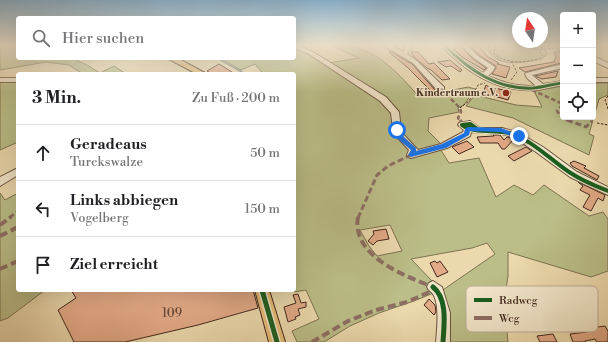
<!DOCTYPE html>
<html lang="de">
<head>
<meta charset="utf-8">
<style>
	body { margin:0; font-family:"Libre Bodoni",serif; background:#f2f2f2; color:#202124 }
	.controls { position:absolute; right:12px; top:12px; display:grid; overflow:hidden; border-radius:4px; box-shadow:0 4px 16px #0002 }
	.controls button { width:36px; height:36px; display:grid; place-items:center; padding:0; border:0; border-bottom:1px solid #e0e0e0; background:#fff; color:#202124; font:20px sans-serif }
	.compass { position:absolute; left:512px; top:12px; width:36px; height:36px; border-radius:50%; background:#fff; box-shadow:0 4px 16px #0002; rotate:347deg }
	.stop { position:absolute; width:12px; height:12px; margin:-9px; border:3px solid #1a73e8; border-radius:50%; background:#fff }
	.stop.end { background:#1a73e8; border-color:#fff; box-shadow:0 1px 4px #0008 }
	.list { margin:0; padding:0; list-style:none }
	h2 { display:flex; justify-content:space-between; align-items:center; height:52px; margin:0; padding:0 16px; font-size:17px }
	h2 small { font-size:13px; font-weight:400; color:#757577 }
	.list li { display:grid; grid-template-columns:26px 1fr auto; gap:12px; align-items:center; box-sizing:border-box; height:56px; padding:0 16px; border-top:1px solid #e0e0e0 }
	.list b { display:block; font-size:15px; white-space:nowrap }
	.list p { margin:0; font-size:13px; white-space:nowrap; color:#757577 }
	.list em { font-size:13px; font-style:normal; color:#757577 }
	.icon { flex:none; width:22px; height:22px; fill:none; stroke:currentColor; stroke-width:2; stroke-linecap:round; stroke-linejoin:round }
	.map { position:relative; flex:none; width:608px; height:342px; overflow:hidden }
	.search { position:absolute; background:#fff; box-shadow:0 4px 16px #0002; left:16px; top:16px; width:280px; height:44px; display:flex; align-items:center; gap:10px; box-sizing:border-box; padding:0 14px; border-radius:4px; color:#757577; font-size:15px }
	.panel { position:absolute; background:#fff; box-shadow:0 4px 16px #0002; left:16px; top:72px; width:280px; height:220px; border-radius:4px }
	.map>svg:first-child { display:block }
	.green { fill:#bbbe88; stroke:#7e7352; fill-rule:evenodd }
	.lines { fill:none; stroke-linecap:round; stroke-linejoin:round }
	.stream { stroke:#797e78; stroke-width:1.5 }
	.building { fill:#e2aa87; stroke:#42281c }
	.minor-casing { stroke:#6c5440; stroke-width:2 }
	.major-casing { stroke:#42281c; stroke-width:2 }
	.path { stroke:#42281c; stroke-width:1; stroke-dasharray:2.5 1.5; stroke-linecap:butt }
	.minor { fill:#f2e6ca; fill-rule:evenodd }
	.major { fill:#e6bc76; fill-rule:evenodd }
	.quiet-far2 { stroke:#8d6e63; stroke-width:2.5; stroke-dasharray:4.5 2.5; stroke-linecap:butt }
	.quiet-far1 { stroke:#8d6e63; stroke-width:3; stroke-dasharray:6 3; stroke-linecap:butt }
	.quiet { stroke:#8d6e63; stroke-width:4; stroke-dasharray:8 4; stroke-linecap:butt }
	.cycleway-far2-casing { stroke:#f2e6ca; stroke-width:5 }
	.cycleway-far1-casing { stroke:#f2e6ca; stroke-width:6 }
	.cycleway-casing { stroke:#f2e6ca; stroke-width:8 }
	.cycleway-far2 { stroke:#1b5e20; stroke-width:3 }
	.cycleway-far1 { stroke:#1b5e20; stroke-width:4 }
	.cycleway { stroke:#1b5e20; stroke-width:5 }
	.route { fill:#1a73e8 }
	.poi-dot { fill:#8f2418; stroke:#f2e6ca; stroke-width:1.5 }
	.labels { text-anchor:middle; dominant-baseline:central; stroke-width:3; stroke-linejoin:round; paint-order:stroke }
	.far-poi-label { font-size:10px; font-weight:bold; fill:#42281c; stroke:#f2e6ca; text-anchor:end }
	.near-number-label { font-size:12px; fill:#6a4837 }
	.key { fill:#f2e6ca; stroke:#bdad96; stroke-width:1 }
	.key-label { font-size:11px; fill:#42281c }
</style>
</head>
<body>
<div class="map">
<svg width="608" height="342" viewBox="0 0 608 342">
	<rect width="100%" height="100%" fill="#ebd9ad"/>
	<filter id="stains"><feTurbulence type="fractalNoise" baseFrequency=".005" numOctaves="4"/><feColorMatrix values="0 0 0 0 .2 0 0 0 0 .09 0 0 0 0 .02 0 0 0 .5 -.17"/></filter>
	<radialGradient id="worn" r=".72"><stop offset=".6" stop-color="#630" stop-opacity="0"/><stop offset="1" stop-color="#630" stop-opacity=".3"/></radialGradient>
	<path class="green" d="M0 45H18V58H71L87 65 100 73 114 66 126 74H83L69 65 46 62 0 70Z
		M330 45C336 45 343 45 349 46 379 51 400 75 419 97L468 87 475 89 464 105 458 108 459 112 429 118 428 131 442 145 439 147 449 163 479 158 496 197 514 185 533 195 544 185 589 216 603 212 608 219V271L591 277 508 252V276L504 303 508 342H445L440 292 495 254 487 243 472 248 411 259 433 282 436 292 414 301 379 313 350 326 324 342H297L292 331 319 319 306 290 294 292 293 290 294 74H261L262 72 255 64 241 70 220 58H294V46L328 63 359 58ZM390 225 402 251 377 256 369 246 360 230Z
		M489 45H539L545 50 547 54 542 59C527 62 496 69 488 49Z
		M0 81H18V142L0 150Z
		M593 83H608V95L599 99 589 134 594 136 589 155 513 118 466 106 475 95 516 105 542 107 534 91 563 86V117H593Z
		M0 193 5 200 18 193V290H45L8 318 0 321Z"/>
	<g class="lines">
		<path class="stream" d="M217 58 242 72"/>
	</g>
	<path class="building" d="M454 45H459L473 59 486 68 484 70 462 57 453 48H456Z
		M470 46H479L488 57 499 63 497 64 510 67 506 78 492 74 496 68V66L479 55Z
		M390 51 412 64 435 90 431 91 407 67 389 52Z
		M411 52H418L429 64 434 63 450 79 442 80 431 70 427 68 414 57Z
		M554 52H561L563 57 561 63 525 72 519 68 554 62 556 57Z
		M450 60 462 70 460 72 451 66 446 67 438 62Z
		M219 64 224 67 235 74H212L207 71Z
		M558 71 556 77 542 79 535 76Z
		M486 85 493 90 495 88 511 92 508 100 483 93Z
		M493 135H500L504 140 507 137 514 139 505 149H502L498 143H480L477 137 494 136Z
		M467 141 474 147 459 154 452 147Z
		M526 147 532 151 514 161 508 156Z
		M574 161 586 166 584 168 599 176 597 180 572 166 570 163Z
		M578 182 605 195 603 201 598 198 591 211 583 207 590 195 580 190 583 186Z
		M386 229 389 239 377 241 373 245 368 241 374 234 373 231Z
		M435 261 437 263 440 261 448 272 437 277 430 263Z
		M71 290H253L258 308 198 325 125 342H74L58 310 76 298Z
		M298 294 301 303 306 302V307L298 309 300 315 295 317 296 319 288 322 284 307 296 303 293 295Z
		M429 299 435 305 436 312 434 315 424 305Z
		M605 326 608 331V342H597L595 339 585 341 586 342H573L570 334 587 332 585 329Z
		M553 334 557 342H540L537 336Z"/>
	<g class="lines">
		<g class="minor-casing">
			<path id="minor" d="M294 45H298L313 52 386 97 399 112 401 130 403 134 418 150 441 144 463 132 464 130 458 125 459 123 470 121 480 128H502L519 133 543 147 577 172 608 187V195L570 177 536 152 513 137 502 134 471 132 470 136 447 148 411 158 408 157 407 155 409 150 396 136 393 130 391 113 380 101 309 54 294 48Z
				M383 45H391L403 52 405 48 404 45H410L411 48 407 54 417 61 444 87V91H438L413 63Z
				M441 45H448L464 61 483 73 488 68 474 58 460 45H467L478 56 495 67 493 71 488 76C503 83 519 87 536 86L527 78 525 74 526 73 563 64V68L532 75 543 84 563 81V85C553 86 543 89 533 90 497 92 464 71 441 45Z
				M554 45 563 47V52Z
				M593 56 608 63V68L593 61Z
				M0 78H18V82H0Z
				M593 78H608V82H593Z
				M18 168V175L0 186V177Z
				M433 281 442 287 450 313V342H436C437 329 440 305 433 294 431 291 429 291 427 287L429 283Z"/>
		</g>
		<g class="major-casing">
			<path id="major" d="M167 58H177L207 74H197Z
				M255 290H269L285 342H269Z"/>
		</g>
		<path class="path" d="M496 45 494 54C506 64 530 64 543 56L538 49 513 45
			M540 50 553 48
			M511 61 517 72 511 80
			M608 96 605 100 608 109
			M460 108 469 101 478 85 485 83
			M597 123 608 125"/>
		<use href="#minor" class="minor"/>
		<use href="#major" class="major"/>
		<path class="quiet-far2" d="M441 89 460 108 461 112 458 118 460 121
			M532 90 563 104 557 111 562 118 570 121"/>
		<path class="quiet-far1" d="M460 120 463 124
			M567 120 586 127 592 121
			M9 218 18 211
			M358 218 377 175 388 166 411 155"/>
		<path class="quiet" d="M358 217C351 256 405 276 433 287
			M0 225 11 217
			M0 236 18 227
			M0 269 18 261
			M312 342 348 321 376 310 407 302 436 289"/>
		<g class="cycleway-far2-casing">
			<path id="cycleway-far2" d="M444 45C468 69 497 90 533 88 543 87 553 84 563 83"/>
		</g>
		<g class="cycleway-far1-casing">
			<path id="cycleway-far1" d="M477 129 470 124 462 125C476 135 499 128 516 135 536 144 551 160 569 172 581 180 595 186 608 191"/>
		</g>
		<g class="cycleway-casing">
			<path id="cycleway" d="M433 287C448 299 444 325 443 342
				M262 290 277 342"/>
		</g>
		<use href="#cycleway-far2" class="cycleway-far2"/>
		<use href="#cycleway-far1" class="cycleway-far1"/>
		<use href="#cycleway" class="cycleway"/>
	</g>
	<linearGradient id="sky" x2="0" y2="1"><stop stop-color="#8ab5d4"/><stop offset="0.48" stop-color="#f6eeda"/><stop offset="1" stop-color="#f6eeda" stop-opacity="0"/></linearGradient>
	<rect width="608" height="93" fill="url(#sky)"/>
	<path class="route" d="M468 127 501 128 522 136 519 139 501 132 470 131 469 135 446 148 411 157 408 155 411 150 399 140 394 130 399 129 404 137 416 148V151L442 144 464 133 465 129Z"/>
	<circle class="poi-dot" cx="506" cy="93" r="4"/>
	<g class="labels">
		<g class="far-poi-label">
			<text x="498" y="93">Kindertraum e.V.</text>
		</g>
		<g class="near-number-label">
			<text x="172" y="313">109</text>
		</g>
	</g>
	<rect x="466" y="286" width="132" height="46" rx="6" class="key"/>
	<rect x="474" y="298" width="18" height="4" fill="#1b5e20"/>
	<rect x="474" y="316" width="18" height="4" fill="#8d6e63"/>
	<g class="key-label">
		<text x="499" y="304">Radweg</text>
		<text x="499" y="322">Weg</text>
	</g>
	<rect width="100%" height="100%" filter="url(#stains)"/>
	<rect width="100%" height="100%" fill="url(#worn)"/>
</svg>
<div class="controls">
<button>+</button>
<button>−</button>
<button><svg class="icon" aria-label="locate" viewBox="0 0 24 24"><circle cx="12" cy="12" r="6"/><path d="M12 2v4M12 18v4M2 12h4M18 12h4"/></svg></button>
</div>
<svg class="compass" viewBox="-18 -18 36 36"><path d="M0-13l5 13h-10z" fill="#e53935"/><path d="M0 13l5-13h-10z" fill="#757577"/></svg>
<div class="stop" style="left:397px;top:130px"></div>
<div class="stop end" style="left:519px;top:136px"></div>
<div class="search"><svg class="icon" aria-label="search" viewBox="0 0 24 24"><circle cx="10" cy="10" r="6"/><path d="M15 15l6 6"/></svg>Hier suchen</div>
<section class="panel">
<h2>3 Min.<small>Zu Fuß · 200 m</small></h2>
<ul class="list">
<li><svg class="icon" aria-label="ahead" viewBox="0 0 24 24"><path d="M12 20V5M6 11l6-6 6 6"/></svg><div><b>Geradeaus</b><p>Turckswalze</p></div><em>50 m</em></li>
<li><svg class="icon" aria-label="left" viewBox="0 0 24 24"><path d="M17 20v-9H6M10 6l-5 5 5 5"/></svg><div><b>Links abbiegen</b><p>Vogelberg</p></div><em>150 m</em></li>
<li><svg class="icon" aria-label="arrive" viewBox="0 0 24 24"><path d="M6 21V4h12l-3 4 3 4H6"/></svg><div><b>Ziel erreicht</b></div></li>
</ul>
</section>
</div>
</body>
</html>
